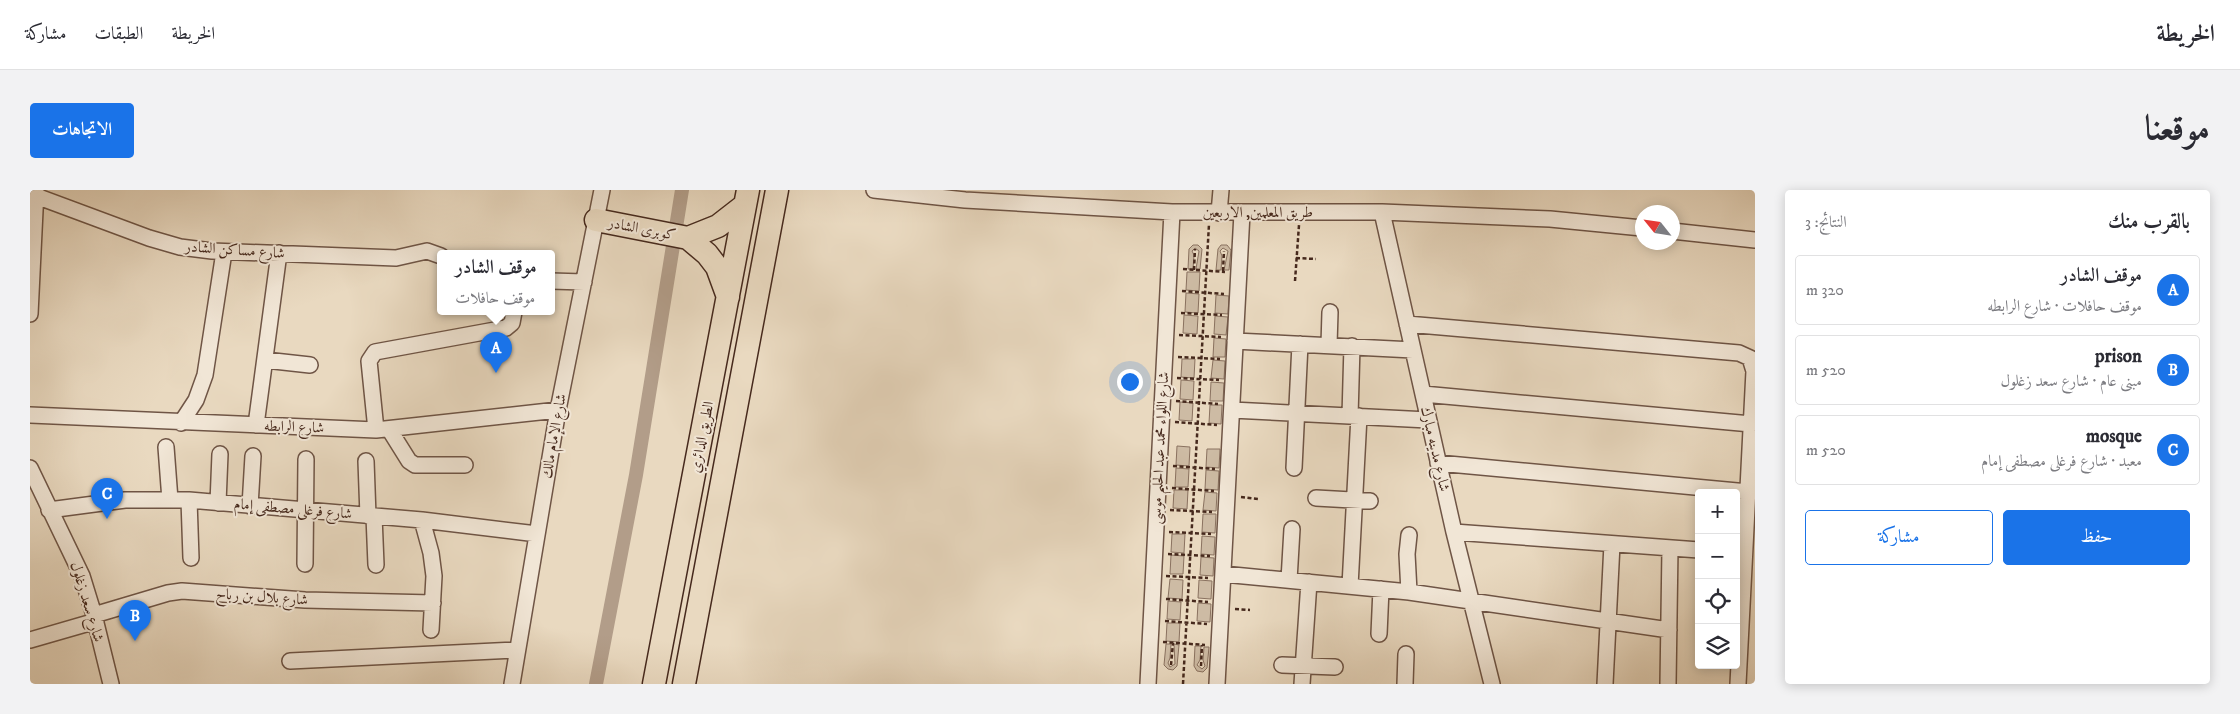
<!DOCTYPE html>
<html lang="ar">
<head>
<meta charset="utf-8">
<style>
	body { margin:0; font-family:"IM FELL DW Pica",Amiri,serif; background:#f2f2f3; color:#2b2b33; direction:rtl }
	.controls { position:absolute; right:15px; bottom:15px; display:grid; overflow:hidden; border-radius:5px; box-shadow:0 2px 12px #0003 }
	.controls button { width:45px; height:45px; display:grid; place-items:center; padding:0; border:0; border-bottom:1px solid #e1e1e2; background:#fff; color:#2b2b33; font:25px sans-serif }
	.compass { position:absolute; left:1605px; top:15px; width:45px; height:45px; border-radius:50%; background:#fff; box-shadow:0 2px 12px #0003; rotate:300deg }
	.you { position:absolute; left:1099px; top:191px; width:18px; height:18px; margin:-12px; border:4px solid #fff; border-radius:50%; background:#1a73e8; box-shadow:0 0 0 8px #1a73e833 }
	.badge { display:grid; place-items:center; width:32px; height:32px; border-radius:50%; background:#1a73e8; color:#fff; font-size:16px; font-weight:700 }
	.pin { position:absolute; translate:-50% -41px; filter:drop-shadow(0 1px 2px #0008) }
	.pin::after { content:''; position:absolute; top:26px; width:18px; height:15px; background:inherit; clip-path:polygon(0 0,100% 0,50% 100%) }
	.popup { position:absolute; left:407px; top:60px; width:118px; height:65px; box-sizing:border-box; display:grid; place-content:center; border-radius:5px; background:#fff; filter:drop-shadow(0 1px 4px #0005); font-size:16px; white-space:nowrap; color:#7c7c81 }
	.popup b { font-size:19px; color:#2b2b33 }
	.popup::after { content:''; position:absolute; left:50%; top:100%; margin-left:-10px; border:10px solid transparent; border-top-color:#fff }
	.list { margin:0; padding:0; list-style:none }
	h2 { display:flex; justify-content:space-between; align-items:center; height:65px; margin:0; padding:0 20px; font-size:21px }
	h2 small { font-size:16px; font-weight:400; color:#7c7c81 }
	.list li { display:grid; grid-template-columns:32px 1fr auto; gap:15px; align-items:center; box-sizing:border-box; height:70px; margin:0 10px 10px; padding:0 10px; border:1px solid #e1e1e2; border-radius:5px }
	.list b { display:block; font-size:19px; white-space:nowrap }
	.list p { margin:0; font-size:16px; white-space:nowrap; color:#7c7c81 }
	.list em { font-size:16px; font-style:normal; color:#7c7c81 }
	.actions { display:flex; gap:10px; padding:15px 20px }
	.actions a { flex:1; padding:11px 0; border:1px solid #1a73e8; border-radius:5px; text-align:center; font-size:18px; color:#1a73e8 }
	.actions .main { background:#1a73e8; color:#fff }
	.icon { flex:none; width:28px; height:28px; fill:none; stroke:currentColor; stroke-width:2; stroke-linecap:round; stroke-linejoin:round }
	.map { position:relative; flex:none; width:1725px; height:494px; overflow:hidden; direction:ltr; border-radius:5px }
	header { display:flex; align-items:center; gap:30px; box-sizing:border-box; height:70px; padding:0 25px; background:#fff; border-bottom:1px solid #e1e1e2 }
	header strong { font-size:24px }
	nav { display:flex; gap:28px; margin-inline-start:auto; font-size:18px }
	.intro { display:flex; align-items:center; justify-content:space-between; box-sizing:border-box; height:120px; padding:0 30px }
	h1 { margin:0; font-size:35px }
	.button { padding:12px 22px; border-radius:5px; background:#1a73e8; color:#fff; font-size:18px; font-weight:700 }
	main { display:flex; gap:30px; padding:0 30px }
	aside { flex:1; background:#fff; border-radius:5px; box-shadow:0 2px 12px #0003 }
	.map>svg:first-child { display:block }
	.green { fill:#cdbba4; stroke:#8a7260 }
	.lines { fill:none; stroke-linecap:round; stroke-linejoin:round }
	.canal { stroke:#b29d89; stroke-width:14 }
	.minor-casing { stroke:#6f5546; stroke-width:18 }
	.highway-casing { stroke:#46291d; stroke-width:25 }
	.path { stroke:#46291d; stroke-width:2.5; stroke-dasharray:4 2.5; stroke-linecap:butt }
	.minor { stroke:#f1e6d6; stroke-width:15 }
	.highway { stroke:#e9d9c0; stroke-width:22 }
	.labels { text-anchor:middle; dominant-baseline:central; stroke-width:4; stroke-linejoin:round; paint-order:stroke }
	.street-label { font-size:15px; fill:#46291d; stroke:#f1e6d6 }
</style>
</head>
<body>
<header>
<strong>الخريطة</strong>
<nav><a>الخريطة</a><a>الطبقات</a><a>مشاركة</a></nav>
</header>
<div class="intro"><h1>موقعنا</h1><a class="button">الاتجاهات</a></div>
<main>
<aside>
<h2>بالقرب منك<small>النتائج: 3</small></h2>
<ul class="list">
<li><span class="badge">A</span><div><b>موقف الشادر</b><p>موقف حافلات · شارع الرابطه</p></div><em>320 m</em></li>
<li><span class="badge">B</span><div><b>prison</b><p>مبنى عام · شارع سعد زغلول</p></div><em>520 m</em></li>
<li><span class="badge">C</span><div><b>mosque</b><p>معبد · شارع فرغلى مصطفى إمام</p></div><em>520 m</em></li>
</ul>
<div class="actions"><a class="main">حفظ</a><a>مشاركة</a></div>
</aside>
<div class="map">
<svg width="1725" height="494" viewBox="0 0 1725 494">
	<rect width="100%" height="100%" fill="#e9d9c0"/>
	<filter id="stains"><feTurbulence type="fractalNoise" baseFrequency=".004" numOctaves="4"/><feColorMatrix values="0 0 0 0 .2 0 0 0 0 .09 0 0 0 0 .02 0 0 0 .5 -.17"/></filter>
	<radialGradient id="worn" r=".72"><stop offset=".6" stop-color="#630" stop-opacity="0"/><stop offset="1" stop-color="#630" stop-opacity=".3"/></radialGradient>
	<path class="green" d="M1163 55H1168L1172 59 1170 79H1166L1169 61 1165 58 1162 61 1164 65 1163 79H1158L1159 59Z
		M1191 55H1197L1201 60 1199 80H1194L1198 61 1193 58 1190 61 1192 66 1191 80H1186L1188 59Z
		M1157 82H1170L1169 101 1156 100Z
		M1156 103 1169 104 1168 123 1155 122Z
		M1186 105 1199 106 1198 124 1185 123Z
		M1154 125 1168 126 1167 144 1153 143Z
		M1185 126 1198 127 1196 145 1184 144Z
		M1184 148 1196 149 1195 167H1183Z
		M1152 169H1165L1164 188 1151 187Z
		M1183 170 1195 171 1194 189 1181 188Z
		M1151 190 1164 191 1163 210 1150 209Z
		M1181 192 1194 193 1193 211H1180Z
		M1150 212 1163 213 1162 231 1149 230Z
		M1180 215H1192L1191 234 1179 233Z
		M1147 256 1160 257 1159 276 1146 275Z
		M1177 259H1190L1189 278 1176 277Z
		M1146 278 1159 279 1158 297H1145Z
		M1176 280 1189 281 1188 300 1175 299Z
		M1144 300H1158L1157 319 1143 318Z
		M1175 302 1187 303 1186 321 1173 320Z
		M1173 324H1186L1185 343 1172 342Z
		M1142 344H1155L1154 363 1141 362Z
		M1172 346 1185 347 1184 365 1171 364Z
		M1141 365 1154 366 1153 384H1140Z
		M1171 367 1184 368 1183 386 1170 385Z
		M1140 389 1153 390 1152 409 1138 408Z
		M1169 390 1182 391 1181 409 1168 408Z
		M1138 411 1151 412 1150 430 1137 429Z
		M1168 413 1181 414 1180 432 1167 431Z
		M1137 433H1150L1149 452 1136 451Z
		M1136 454H1141L1140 468 1138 473 1140 477 1145 474 1144 454 1149 455 1147 476 1143 480 1138 479 1134 475Z
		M1165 456H1171L1170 470 1167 475 1172 479 1175 476 1173 470 1174 457H1179L1177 478 1173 482 1167 481 1164 476Z"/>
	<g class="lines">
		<path class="canal" d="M566 494 606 285 652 0"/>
		<g class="minor-casing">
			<path id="minor" d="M844 0 935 10 1142 22H1352L1520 29 1612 38
				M6 6 119 48 150 57 182 61 366 68 397 61 411 66
				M1352 22 1424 342 1462 494
				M1189 23 1191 0
				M1642 41 1725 50
				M521 91 554 92
				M0 124 6 0
				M1377 134 1709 163 1720 168 1724 181 1708 494
				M1205 151 1383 160
				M1299 155 1300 122
				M235 170 280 175
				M1393 204 1721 234
				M1202 220 1398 230
				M0 225 346 240 528 220
				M1320 226 1322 156
				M151 233 166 210 175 185 194 62
				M226 235 249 63
				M359 239 379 271 385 275H435
				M346 240 339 171 345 162 476 138 482 133 484 122
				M136 257 140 310
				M336 271 338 326
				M1408 273 1718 302
				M0 278 52 386 64 425 81 494
				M1264 278 1270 154
				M1286 308 1340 311
				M159 310 161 368
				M188 313 190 264
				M220 316 223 266
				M19 320 95 310H159L392 330 507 344
				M344 326 346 375
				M392 330 401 363 404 386 401 440
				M1424 342 1669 360
				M275 374 276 269
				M1193 384 1379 402 1639 440
				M1259 390 1262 339
				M1320 396 1329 226
				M1379 402 1377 364 1379 345
				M64 425 138 403 152 401 275 410 403 413
				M1349 444 1351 399
				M0 450 66 431
				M260 471 487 460
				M1252 475 1305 477
				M482 494 528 220 572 0
				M1118 494 1142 22
				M1187 494 1212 23
				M1272 494 1279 392
				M1375 494 1376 464
				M1575 494 1582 354
				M1638 494 1640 358"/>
		</g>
		<g class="highway-casing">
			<path id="highway" d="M566 30 658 48 677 64 687 77 698 107
				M658 48 688 36 715 15
				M624 494 718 0
				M654 494 747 0"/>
		</g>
		<path class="path" d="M1266 68 1286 69
			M1153 79 1195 82
			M1164 80 1165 59
			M1193 81 1194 61
			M1265 91 1269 35
			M1152 101 1194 104
			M1151 123 1192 125
			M1149 145 1191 147
			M1148 167 1190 169
			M1147 188 1189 190
			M1146 211 1188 214
			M1145 232 1187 235
			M1143 276 1185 279
			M1142 298 1184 301
			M1211 307 1228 309
			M1140 320 1182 322
			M1139 342 1181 344
			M1138 364 1180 366
			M1136 386 1178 388
			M1136 409 1178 412
			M1205 419 1220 420
			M1135 431 1177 434
			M1133 452 1175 455
			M1141 475 1143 453
			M1171 476 1172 455
			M1153 494 1179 34"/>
		<use href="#minor" class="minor"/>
		<use href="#highway" class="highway"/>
	</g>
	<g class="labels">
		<g class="street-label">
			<text x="1228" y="22">طريق المعلمين, الاربعين</text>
			<text transform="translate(612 39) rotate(11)">كوبرى الشادر</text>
			<text transform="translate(205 60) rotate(4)">شارع مساكن الشادر</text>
			<text transform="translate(264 237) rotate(2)">شارع الرابطه</text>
			<text transform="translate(524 246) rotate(-80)">شارع الإمام مالك</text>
			<text transform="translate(672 247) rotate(-79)">الطريق الدائري</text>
			<text transform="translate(1130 258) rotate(-87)">شارع اللواء محمد عبد الحليم موسى</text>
			<text transform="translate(1405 259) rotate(77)">شارع مدينه مبارك</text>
			<text transform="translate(263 319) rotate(5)">شارع فرغلى مصطفى إمام</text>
			<text transform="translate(232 407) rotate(4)">شارع بلال بن رباح</text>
			<text transform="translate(57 412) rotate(73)">شارع سعد زغلول</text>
		</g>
	</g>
	<rect width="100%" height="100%" filter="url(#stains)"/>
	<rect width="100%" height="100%" fill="url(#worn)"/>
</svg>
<div class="controls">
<button>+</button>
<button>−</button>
<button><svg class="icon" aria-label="locate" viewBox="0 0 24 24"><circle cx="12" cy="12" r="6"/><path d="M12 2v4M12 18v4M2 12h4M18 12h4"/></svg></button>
<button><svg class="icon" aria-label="layers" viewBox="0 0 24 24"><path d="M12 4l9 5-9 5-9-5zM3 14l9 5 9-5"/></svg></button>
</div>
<svg class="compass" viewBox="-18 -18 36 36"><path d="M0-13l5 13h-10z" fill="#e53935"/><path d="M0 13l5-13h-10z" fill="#7c7c81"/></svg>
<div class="you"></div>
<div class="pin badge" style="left:466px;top:183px">A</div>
<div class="popup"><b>موقف الشادر</b>موقف حافلات</div>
<div class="pin badge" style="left:105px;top:451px">B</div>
<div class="pin badge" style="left:77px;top:329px">C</div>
</div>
</main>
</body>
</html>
